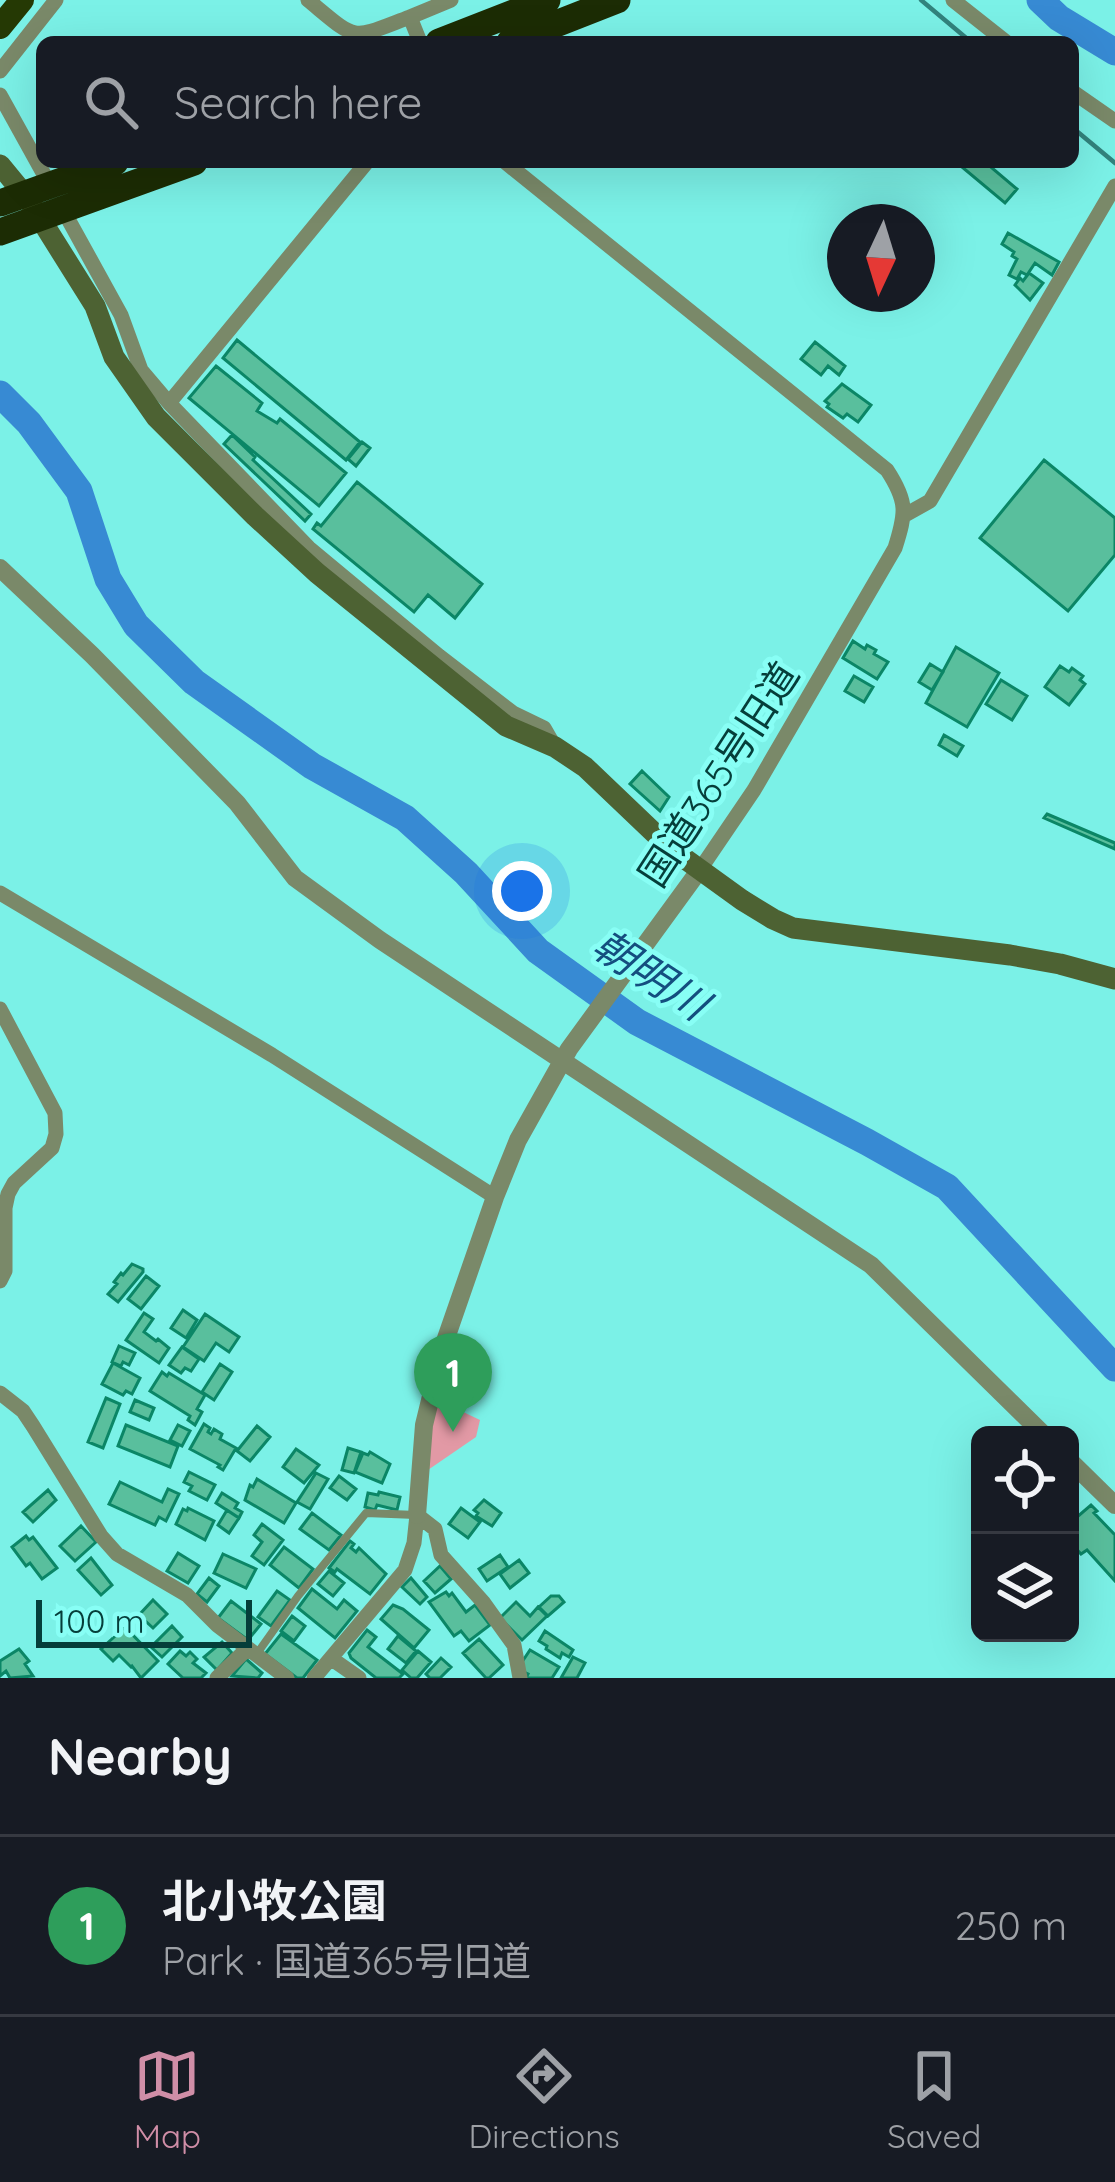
<!DOCTYPE html>
<html lang="en">
<head>
<meta charset="utf-8">
<style>
	body { margin:0; font-family:Quicksand,"Noto Sans JP",sans-serif; background:#20242c; color:#f1f3f6 }
	.controls { position:absolute; right:36px; bottom:36px; display:grid; overflow:hidden; border-radius:18px; box-shadow:0 12px 48px #0002 }
	.controls button { width:108px; height:108px; display:grid; place-items:center; padding:0; border:0; border-bottom:3px solid #363941; background:#171b24; color:#f1f3f6; font:60px sans-serif }
	.compass { position:absolute; left:827px; top:204px; width:108px; height:108px; border-radius:50%; background:#171b24; box-shadow:0 12px 48px #0002; rotate:184deg }
	.scale { position:absolute; left:36px; bottom:30px; width:216px; box-sizing:border-box; padding-left:12px; border:6px solid #053e3a; border-top:0; font-size:33px; line-height:42px; white-space:nowrap; color:#053e3a; -webkit-text-stroke:9px #88fef5; paint-order:stroke }
	.you { position:absolute; left:522px; top:891px; width:42px; height:42px; margin:-30px; border:9px solid #fff; border-radius:50%; background:#1a73e8; box-shadow:0 0 0 18px #1a73e833 }
	.badge { display:grid; place-items:center; width:78px; height:78px; border-radius:50%; background:#d08ea7; color:#fff; font-size:39px; font-weight:700 }
	.pin { position:absolute; translate:-50% -99px; filter:drop-shadow(0 3px 6px #0008) }
	.pin::after { content:''; position:absolute; top:63px; width:42px; height:36px; background:inherit; clip-path:polygon(0 0,100% 0,50% 100%) }
	.list { margin:0; padding:0; list-style:none }
	h2 { display:flex; justify-content:space-between; align-items:center; height:156px; margin:0; padding:0 48px; font-size:51px }
	h2 small { font-size:39px; font-weight:400; color:#9ea1a6 }
	.list li { display:grid; grid-template-columns:78px 1fr auto; gap:36px; align-items:center; box-sizing:border-box; height:180px; padding:0 48px; border-top:3px solid #363941 }
	.list b { display:block; font-size:45px; white-space:nowrap }
	.list p { margin:0; font-size:39px; white-space:nowrap; color:#9ea1a6 }
	.list em { font-size:39px; font-style:normal; color:#9ea1a6 }
	.icon { flex:none; width:66px; height:66px; fill:none; stroke:currentColor; stroke-width:2; stroke-linecap:round; stroke-linejoin:round }
	.map { position:relative; flex:none; width:1115px; height:1678px; overflow:hidden }
	.search { position:absolute; background:#171b24; box-shadow:0 12px 48px #0002; left:36px; right:36px; top:36px; height:132px; display:flex; align-items:center; gap:30px; box-sizing:border-box; padding:0 42px; border-radius:18px; color:#9ea1a6; font-size:45px }
	.sheet { height:336px; background:#171b24 }
	nav { display:flex; justify-content:space-around; align-items:center; box-sizing:border-box; height:168px; border-top:3px solid #363941; background:#171b24; font-size:33px; color:#9ea1a6 }
	nav a { display:grid; justify-items:center; gap:6px }
	nav .on { color:#d08ea7 }
	.map>svg:first-child { display:block }
	.green { fill:#e299a5 }
	.lines { fill:none; stroke-linecap:round; stroke-linejoin:round }
	.river { stroke:#378ad3; stroke-width:27 }
	.building { fill:#59bf9d; stroke:#0b8666; stroke-width:3 }
	.service { stroke:#7a8969; stroke-width:8 }
	.minor { stroke:#7a8969; stroke-width:15 }
	.tertiary { stroke:#7a8969; stroke-width:18 }
	.secondary { stroke:#4d6233; stroke-width:21 }
	.trunk { stroke:#253904; stroke-width:24 }
	.motorway { stroke:#1c2c04; stroke-width:27 }
	.rail { stroke:#32837d; stroke-width:4.5 }
	.motorway-bridge { stroke:#1c2c04; stroke-width:27 }
	.labels { text-anchor:middle; dominant-baseline:central; stroke-width:10; stroke-linejoin:round; paint-order:stroke }
	.street-label { font-size:39px; fill:#053e3a; stroke:#88fef5 }
	.water-label { font-size:42px; font-style:italic; fill:#144e7f; stroke:#88fef5 }
</style>
</head>
<body>
<div class="map">
<svg width="1115" height="1678" viewBox="0 0 1115 1678">
	<rect width="100%" height="100%" fill="#7bf1e7"/>
	<path class="green" d="M438 1400 480 1420 476 1437 425 1472 429 1427Z"/>
	<g class="lines">
		<path class="river" d="M1040 0 1059 18 1115 52
			M0 394 29 423 79 491 108 579 136 625 194 682 312 766 405 818 466 873 538 951 637 1022 867 1142 947 1187 1115 1368"/>
	</g>
	<path class="building" d="M966 162H985L1017 189 1005 203 962 167Z
		M1008 233 1059 262 1052 275 1035 263 1027 275 1021 272 1017 279 1009 275 1017 259 1012 256 1014 252 1002 244Z
		M1029 273 1043 283 1030 300 1015 285 1020 278 1023 281Z
		M237 340 360 442 346 460 223 358Z
		M815 342 845 366 839 375 828 366 821 375 801 359Z
		M216 366 262 403 257 411 277 423 280 419 346 473 319 506 189 398Z
		M842 384 871 405 858 422 847 414 843 418 827 407 829 404 825 401Z
		M232 435 255 457 253 460 311 514 305 521 224 444Z
		M362 442 370 448 356 466 348 459Z
		M1044 460 1115 518V555L1068 611 980 538Z
		M357 482 482 584 455 618 428 595 414 612 313 529 317 523 321 526Z
		M853 641 865 649 867 645 876 650 874 654 888 662 877 679 843 658Z
		M956 647 999 673 967 727 926 703Z
		M930 664 943 672 932 690 919 682Z
		M1060 666 1069 672 1072 668 1083 676 1080 680 1085 684 1069 705 1045 687Z
		M854 676 873 687 864 702 845 691Z
		M1001 680 1027 696 1012 720 986 704Z
		M944 735 963 746 957 756 939 745Z
		M642 771 669 797 660 811 630 784Z
		M1047 814 1115 843V849L1044 818Z
		M132 1264 143 1269V1272L118 1302 108 1294 117 1284 114 1282 121 1273 123 1275Z
		M146 1276 159 1286 141 1309 128 1299Z
		M183 1310 197 1320 186 1338 171 1328Z
		M144 1313 153 1319 144 1332 156 1341 158 1339 169 1348 159 1363 126 1340Z
		M205 1314 239 1337 229 1352 216 1343 204 1361 183 1347Z
		M119 1346 135 1353 129 1365 123 1362 121 1366 112 1362Z
		M182 1347 199 1359 191 1371 185 1368 181 1373 169 1365Z
		M113 1363 140 1378 132 1394 126 1391 123 1395 102 1384Z
		M220 1364 232 1372 214 1400 202 1392Z
		M162 1372 167 1376 169 1373 205 1395 197 1409 202 1412 195 1425 188 1420 190 1416 150 1391Z
		M106 1398 120 1404 103 1448 88 1442Z
		M135 1400 154 1408 149 1420 130 1412Z
		M204 1424 210 1428 208 1432 211 1434 214 1429 222 1434 220 1439 236 1448 223 1470 218 1467 220 1465 190 1449Z
		M126 1425 178 1446 170 1467 118 1446Z
		M178 1425 190 1431 182 1446 170 1440Z
		M257 1426 270 1437 250 1461 237 1451Z
		M348 1448 361 1452 354 1473 342 1470Z
		M296 1449 319 1465 304 1483 283 1467Z
		M370 1452 390 1464 382 1483 355 1472 363 1453 368 1455Z
		M189 1472 215 1485 207 1500 189 1491 192 1486 184 1482Z
		M316 1473 328 1479 310 1509 297 1502Z
		M339 1476 356 1489 347 1500 330 1488Z
		M257 1479 296 1503 284 1523 245 1500 250 1485 253 1487Z
		M120 1482 162 1502 168 1489 179 1494 166 1521 159 1517 155 1525 109 1504Z
		M48 1490 56 1500 33 1522 23 1512Z
		M379 1492 400 1497 397 1510 377 1505 375 1510 365 1507 368 1493 378 1495Z
		M222 1493 238 1503 235 1508 242 1512 239 1518 216 1503Z
		M484 1500 501 1513 492 1526 476 1516 478 1513 474 1510Z
		M1091 1505 1097 1511 1094 1513 1115 1535V1581L1087 1550 1081 1554 1070 1542V1523Z
		M188 1508 214 1521 205 1540 176 1524 183 1509 187 1511Z
		M461 1508 480 1522 468 1538 449 1524Z
		M227 1510 239 1518 229 1533 218 1525Z
		M312 1513 341 1535 329 1550 300 1529Z
		M262 1524 283 1540 264 1565 252 1556 262 1542 254 1535Z
		M81 1526 96 1542 75 1561 60 1546Z
		M26 1536 29 1540 33 1537 57 1568 42 1579 30 1563 26 1566 12 1547Z
		M350 1541 354 1544 351 1548 356 1552 359 1548 386 1574 370 1594 337 1569 335 1572 329 1568Z
		M284 1547 313 1569 299 1588 270 1565Z
		M178 1553 199 1566 188 1583 167 1571Z
		M223 1554 256 1569 246 1588 214 1573Z
		M500 1555 508 1567 487 1581 479 1569Z
		M91 1558 112 1585 101 1595 78 1570Z
		M519 1560 529 1573 510 1588 500 1574Z
		M440 1566 451 1579 435 1593 424 1581Z
		M329 1571 344 1583 333 1596 318 1584Z
		M209 1578 219 1586 207 1602 197 1594Z
		M411 1578 427 1597 420 1604 402 1587Z
		M312 1589 337 1609 344 1600 357 1611 335 1638 298 1608Z
		M277 1591 290 1600 271 1626 258 1617Z
		M446 1592 449 1596 452 1593 466 1612 475 1605 490 1625 469 1641 461 1631 454 1636 429 1602Z
		M551 1596H559L564 1602 548 1616 539 1607Z
		M153 1600 167 1614 153 1628 139 1615Z
		M231 1601 261 1624 248 1640 218 1618Z
		M516 1602 530 1616 538 1607 547 1616 522 1640 500 1618Z
		M393 1605 403 1609 429 1630 414 1648 381 1619Z
		M292 1616 305 1626 294 1641 281 1631Z
		M172 1626 182 1637 162 1657 151 1647Z
		M125 1627 158 1661 141 1678 132 1666 131 1667 119 1655 113 1661 101 1649Z
		M367 1630 376 1637 368 1647 403 1674 399 1678H376L351 1658 349 1653Z
		M545 1631 573 1650 569 1657 562 1653 560 1658 546 1649 547 1646 539 1641Z
		M281 1634 317 1660 303 1678H297L265 1654Z
		M398 1636 416 1651 406 1663 388 1649Z
		M479 1639 503 1665 489 1678H486L463 1653Z
		M222 1642 232 1653 217 1670 204 1657Z
		M19 1649 29 1661 25 1664 33 1676 10 1678 6 1671 0 1676V1661Z
		M530 1650 559 1667 552 1678H526L528 1674 524 1672 522 1662Z
		M180 1651 186 1656 190 1652 197 1659 193 1663 206 1673 201 1678H183L168 1664Z
		M418 1651 431 1662 417 1678H411L402 1670Z
		M573 1657 585 1663 577 1678H561Z
		M441 1658 451 1667 440 1678H430L426 1674Z
		M246 1659 262 1673 258 1678 232 1676Z"/>
	<g class="lines">
		<path class="service" d="M256 1655 298 1596 366 1513 416 1515"/>
		<path class="minor" d="M308 0C359 42 349 40 410 17
			M953 0 1006 42
			M420 42 410 17 451 0
			M0 71 56 0
			M1073 92 1115 121
			M0 95 51 187
			M505 162 887 470C908 502 906 513 895 548L754 790 701 868
			M62 208 121 315 141 370 169 403 309 548 439 656 513 713 544 728 555 747
			M169 403 367 162
			M905 515 930 501 1115 186
			M0 893 272 1055 495 1197
			M0 1009 55 1113 56 1134 52 1148 14 1183 8 1194 5 1208V1271L0 1281
			M0 1393 23 1411 33 1426 101 1536 117 1554 187 1595 217 1625 287 1678
			M417 1515 435 1529 441 1555 483 1602 514 1645 520 1678
			M332 1659 359 1678
			M217 1678 247 1649
			M314 1678 405 1570 414 1543 417 1515"/>
		<path class="tertiary" d="M0 568 92 655 237 803 295 878 380 940 871 1265 1044 1435
			M1070 1461 1115 1505
			M417 1515 424 1425 443 1347 495 1197 518 1140 569 1049 701 868"/>
		<path class="secondary" d="M0 165 28 199 95 306 114 357 156 417 255 516 317 573 506 726 555 747 585 767 670 848 742 900 773 919 793 928 1010 955 1060 964 1115 979"/>
		<path class="trunk" d="M0 27 22 0"/>
		<path class="motorway" d="M439 42 547 0
			M510 42 617 0"/>
		<path class="rail" d="M921 0 971 42
			M1073 128 1115 163"/>
		<path class="motorway-bridge" d="M0 203 115 162
			M0 232 194 162"/>
	</g>
	<g class="labels">
		<g class="street-label">
			<text transform="translate(718 774) rotate(-57)">国道365号旧道</text>
		</g>
		<g class="water-label">
			<text transform="translate(651 974) rotate(33)">朝明川</text>
		</g>
	</g>
</svg>
<div class="controls">
<button><svg class="icon" aria-label="locate" viewBox="0 0 24 24"><circle cx="12" cy="12" r="6"/><path d="M12 2v4M12 18v4M2 12h4M18 12h4"/></svg></button>
<button><svg class="icon" aria-label="layers" viewBox="0 0 24 24"><path d="M12 4l9 5-9 5-9-5zM3 14l9 5 9-5"/></svg></button>
</div>
<svg class="compass" viewBox="-18 -18 36 36"><path d="M0-13l5 13h-10z" fill="#e53935"/><path d="M0 13l5-13h-10z" fill="#9ea1a6"/></svg>
<div class="scale">100 m</div>
<div class="you"></div>
<div class="pin badge" style="left:453px;top:1432px;background:#2e9e5b">1</div>
<div class="search"><svg class="icon" aria-label="search" viewBox="0 0 24 24"><circle cx="10" cy="10" r="6"/><path d="M15 15l6 6"/></svg>Search here</div>
</div>
<section class="sheet">
<h2>Nearby<small></small></h2>
<ul class="list">
<li><span class="badge" style="background:#2e9e5b">1</span><div><b>北小牧公園</b><p>Park · 国道365号旧道</p></div><em>250 m</em></li>
</ul>
</section>
<nav>
<a class="on"><svg class="icon" aria-label="map" viewBox="0 0 24 24"><path d="M3 6l6-2 6 2 6-2v14l-6 2-6-2-6 2zM9 4v14M15 6v14"/></svg>Map</a>
<a><svg class="icon" aria-label="directions" viewBox="0 0 24 24"><path d="M12 3l9 9-9 9-9-9zM9 14v-3h6M13 9l2 2-2 2"/></svg>Directions</a>
<a><svg class="icon" aria-label="saved" viewBox="0 0 24 24"><path d="M7 4h10v16l-5-4-5 4z"/></svg>Saved</a>
</nav>
</body>
</html>
